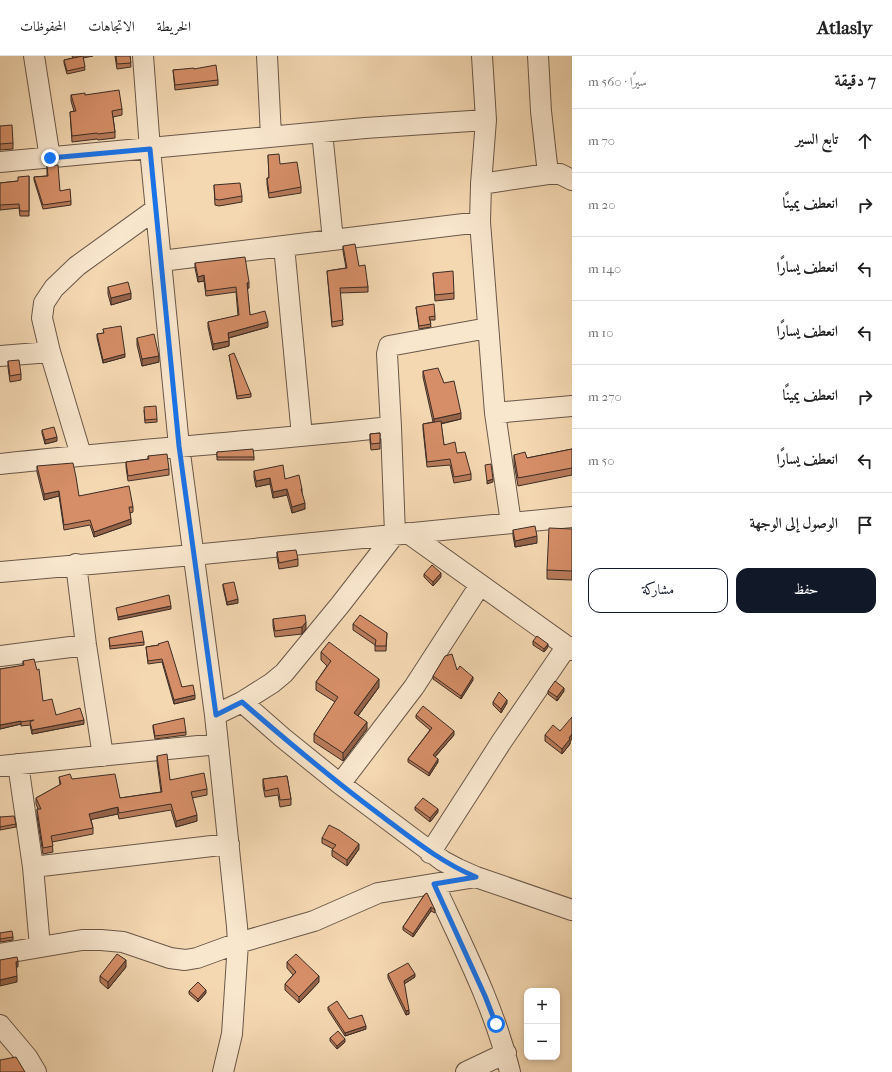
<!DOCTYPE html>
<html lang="ar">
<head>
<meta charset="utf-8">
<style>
	body { margin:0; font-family:"IM FELL French Canon",Amiri,serif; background:#f6f6f6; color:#222; direction:rtl }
	.controls { position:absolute; right:12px; bottom:12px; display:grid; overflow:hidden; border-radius:8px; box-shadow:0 2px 6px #0003 }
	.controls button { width:36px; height:36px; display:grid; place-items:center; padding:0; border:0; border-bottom:1px solid #e0e0e0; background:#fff; color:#222; font:20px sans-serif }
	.stop { position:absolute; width:12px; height:12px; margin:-9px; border:3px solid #1a73e8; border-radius:50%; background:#fff }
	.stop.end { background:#1a73e8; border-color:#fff; box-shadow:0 1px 4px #0008 }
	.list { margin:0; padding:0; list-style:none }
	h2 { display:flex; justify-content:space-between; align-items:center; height:52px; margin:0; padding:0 16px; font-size:17px }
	h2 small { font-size:13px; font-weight:400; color:#767676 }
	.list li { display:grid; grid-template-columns:26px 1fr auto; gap:12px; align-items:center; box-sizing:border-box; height:64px; padding:0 16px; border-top:1px solid #e0e0e0 }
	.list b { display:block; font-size:15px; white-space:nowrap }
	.list em { font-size:13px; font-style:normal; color:#767676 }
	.actions { display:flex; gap:8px; padding:12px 16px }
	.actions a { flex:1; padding:9px 0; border:1px solid #111827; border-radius:12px; text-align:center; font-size:14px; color:#111827 }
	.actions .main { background:#111827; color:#fff }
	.icon { flex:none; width:22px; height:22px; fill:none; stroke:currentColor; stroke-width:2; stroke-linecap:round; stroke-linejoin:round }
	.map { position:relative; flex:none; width:572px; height:1016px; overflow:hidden; direction:ltr }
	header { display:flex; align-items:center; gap:24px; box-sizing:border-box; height:56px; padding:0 20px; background:#fff; border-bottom:1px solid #e0e0e0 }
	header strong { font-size:19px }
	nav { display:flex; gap:22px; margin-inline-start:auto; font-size:14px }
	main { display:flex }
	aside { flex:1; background:#fff }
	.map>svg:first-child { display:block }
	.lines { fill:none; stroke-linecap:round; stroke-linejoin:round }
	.minor-casing { stroke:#6a5849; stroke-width:22 }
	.minor { stroke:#f8e6cd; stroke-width:20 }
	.wall { fill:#b77a59; stroke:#3c2d26 }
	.shaded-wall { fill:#956348; stroke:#3c2d26 }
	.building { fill:#d58e67; stroke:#3c2d26 }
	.route { stroke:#1a73e8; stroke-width:5 }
</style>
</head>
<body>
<header>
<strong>Atlasly</strong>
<nav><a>الخريطة</a><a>الاتجاهات</a><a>المحفوظات</a></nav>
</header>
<main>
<aside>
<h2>7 دقيقة<small>سيرًا · 560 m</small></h2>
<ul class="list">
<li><svg class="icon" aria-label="ahead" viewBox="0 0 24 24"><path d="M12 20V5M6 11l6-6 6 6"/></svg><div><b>تابع السير</b></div><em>70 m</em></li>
<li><svg class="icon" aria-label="right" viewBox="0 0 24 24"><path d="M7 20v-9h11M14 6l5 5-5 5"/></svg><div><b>انعطف يمينًا</b></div><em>20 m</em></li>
<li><svg class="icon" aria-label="left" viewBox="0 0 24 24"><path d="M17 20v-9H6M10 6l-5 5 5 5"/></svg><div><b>انعطف يسارًا</b></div><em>140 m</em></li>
<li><svg class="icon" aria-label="left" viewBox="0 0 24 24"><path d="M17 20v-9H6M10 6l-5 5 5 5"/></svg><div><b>انعطف يسارًا</b></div><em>10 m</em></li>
<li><svg class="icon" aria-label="right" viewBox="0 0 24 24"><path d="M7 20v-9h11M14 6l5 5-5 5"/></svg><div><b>انعطف يمينًا</b></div><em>270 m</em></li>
<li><svg class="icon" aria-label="left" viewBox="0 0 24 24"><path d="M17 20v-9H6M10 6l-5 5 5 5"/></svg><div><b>انعطف يسارًا</b></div><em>50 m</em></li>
<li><svg class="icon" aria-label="arrive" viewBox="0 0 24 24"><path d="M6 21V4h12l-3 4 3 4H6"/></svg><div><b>الوصول إلى الوجهة</b></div></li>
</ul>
<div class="actions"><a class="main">حفظ</a><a>مشاركة</a></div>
</aside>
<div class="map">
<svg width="572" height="1016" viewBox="0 0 572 1016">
	<rect width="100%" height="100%" fill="#f4d8b2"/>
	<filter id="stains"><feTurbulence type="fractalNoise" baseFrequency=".005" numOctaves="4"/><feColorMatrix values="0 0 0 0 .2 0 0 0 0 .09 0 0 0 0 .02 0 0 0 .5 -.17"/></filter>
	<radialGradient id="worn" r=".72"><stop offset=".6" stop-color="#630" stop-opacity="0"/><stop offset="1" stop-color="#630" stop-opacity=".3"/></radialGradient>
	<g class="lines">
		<g class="minor-casing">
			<path id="minor" d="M34 0 50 102
				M143 0 150 93 179 390 215 659 237 870 238 887 232 978 223 1016
				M267 0 271 80
				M482 0 486 64 481 128 480 166 495 357 511 467
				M538 0 541 55 548 118
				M322 76 333 184
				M0 106 365 72 486 64
				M481 128 548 118H560L572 124
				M284 190 302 380
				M161 205 480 166
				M0 300 50 296
				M495 357 572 350
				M81 399 50 296 42 262 44 247 54 232 77 210 156 153
				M0 408C130 394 261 385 391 371
				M408 477 572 594
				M76 508 86 589 103 700
				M0 516 193 499 572 461
				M0 600 86 589
				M242 646 283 682 340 728 443 805 458 813 476 821 572 854
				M215 659 242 646 272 627 284 617 340 549 395 478 391 371 387 298 389 290 488 272
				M18 708 33 811 229 788
				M0 710 218 688
				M340 728 414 631 480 529
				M430 797 502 685 567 590
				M33 811 40 891
				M434 828C462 889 494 950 510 1016
				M0 898 82 884H101L123 886 170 902 185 904 197 902 238 887 314 865 378 837 476 821
				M0 969 27 1001 36 1016
				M466 1016 506 997"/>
		</g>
		<use href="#minor" class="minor"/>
	</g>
	<path class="wall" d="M72 0H93L83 2 85 14 67 18 64 7V4L73 2Z
		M115 0H130L131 11 117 13Z
		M194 13 218 24V29L175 34 173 14Z
		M71 39H85L122 53V59L113 61 115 76V82L98 84 97 83 72 86 70 56 74 55 71 45Z
		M0 70 13 87V93L0 94Z
		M268 99 280 108 301 131V137L269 142 267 128V122H269Z
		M47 110 60 135 71 145V149L43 153 34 124V121L47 120Z
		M29 120V160H20L19 152 0 154V127L18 125Z
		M214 129 242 140V146L219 150 215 149Z
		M343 190 359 210 368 231V236L340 237 343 269 332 271 327 215 346 212 343 195Z
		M195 207 249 232H247L250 259 268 271 229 282V290L213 294 208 271V266L238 260 236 236 206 240 204 225 198 226 195 212Z
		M433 217 454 237V243L435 245Z
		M108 231 131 243 111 249 108 238Z
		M416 251 435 260V264H430L431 271 419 273Z
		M103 273 125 301 103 307 97 282V278L104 277Z
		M137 282 159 306 142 310 137 289Z
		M229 299 251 338V341L237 343Z
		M8 305 21 318V324L10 326 8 311Z
		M423 315 444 327 461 363 441 368 444 389 457 397 471 418V424L454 427 450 409 427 411 423 373V368L433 366 423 321Z
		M144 354 157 363V366L145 367Z
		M42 374 57 385 45 388 42 377Z
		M380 377V393L371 394 370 385V378Z
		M572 393V419L518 430 514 407V399L527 402Z
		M217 396 254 401V404H217Z
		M148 400 169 413V419L128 425 126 411V406L148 403Z
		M37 410 79 440 133 451V456L130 457 131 468 94 481 90 469 64 474 59 440 44 444 37 416Z
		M254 415 285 423 302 433V437L305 453 292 457 287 439 273 442 270 428 256 431 254 421Z
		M572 473V524L547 523V514Z
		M513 474 537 487 515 491 513 480Z
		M277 496 298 503V510L279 513 277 502Z
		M424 518 441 521 433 530 424 521Z
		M223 528 238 547 227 549 223 531Z
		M273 563 306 573 302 578 275 581 273 570Z
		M353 568 387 577 386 595H375V589L353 574Z
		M109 582 144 586V589L110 593Z
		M533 585 548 591 544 596 533 589Z
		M159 589 182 631 195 643 174 648 162 606 148 608 146 591Z
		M321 596 379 631 358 660 367 673 343 705 314 686V678L335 646 316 634V626L327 610 321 604Z
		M23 605 43 645 56 659 84 668 32 678 30 669 21 670V668L0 673V613L23 610Z
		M457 614 473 624 461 643 433 623V620Z
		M548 635H564L557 645 548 638Z
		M493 646 507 647 501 657 493 649Z
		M416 659 454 679 435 701 438 706 429 720 408 706V703L430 674 416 662Z
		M153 669 186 676V679L155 683 153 672Z
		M545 679 570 686V688L562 698 545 685Z
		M157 700 170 724 207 733V739L192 742 197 765 176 771 171 754 119 763 118 758 91 763 93 772V778L52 786 53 796 43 798 37 760V753H38L36 748V742L60 729 59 721 72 723 120 742 161 736 157 706Z
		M287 720 291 743V749L280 751 278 739 265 741 263 730V723Z
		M415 751 438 756 430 766 415 754Z
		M0 761 16 768V771L0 774Z
		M322 782 359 793 347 810 332 800V794L333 793 322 787Z
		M425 838 435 854V857L431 855 413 881 403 874V871Z
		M0 877 13 881V884L0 886Z
		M287 906 319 926 299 947 285 934V928L293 919 287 912Z
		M126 911 108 933 100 926V920Z
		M388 918 415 921 404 928 409 958 406 959 388 922Z
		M189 935 206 937 198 946 189 938Z
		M328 951 349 963 366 973 345 980 328 954Z
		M330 982 345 986 337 993 330 985Z"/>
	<path class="shaded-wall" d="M204 219V225L198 226V221Z
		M249 226V232H247V227Z
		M131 237V243L111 249V242Z
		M268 266V271L228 282V277Z
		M229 285V290L213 294V288Z
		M125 298V301L103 307V304Z
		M159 300V306L142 310V303Z
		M461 357V363L434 369V363Z
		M57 381V385L45 388V384Z
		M270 422V428L256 431V425Z
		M493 423V426L487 428V425Z
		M287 433V439L273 442V436Z
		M59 435V440L44 444V438Z
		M305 447V453L292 457V451Z
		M131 463V468L94 481V476Z
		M537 480V487L515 491V485Z
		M441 517V521L433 530V526Z
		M238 543V547L227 549V546Z
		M171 550V553L118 564V561Z
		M306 566V573L302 578V571Z
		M548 588V591L544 596V593Z
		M473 621V624L461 643V640Z
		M379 623V631L354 665V657Z
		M564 632V635L557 645V641Z
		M195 639V643L174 648V644Z
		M507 644V647L501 657V653Z
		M84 664V668L32 678V674Z
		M21 665V668L0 673V669Z
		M367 666V673L343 705V697Z
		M454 675V679L433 703V699Z
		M572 678V683L570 686V688L562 698V693L569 682Z
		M438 703V706L429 720V717Z
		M118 751V758L89 764V758Z
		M438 753V756L430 766V762Z
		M197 759V765L176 771V765Z
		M359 788V793L347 810V804Z
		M431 851V855L413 881V878Z
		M126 904V911L108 933V926Z
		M18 905V911H16V906Z
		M415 918V921L404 928V925Z
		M17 920V926L0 930V924Z
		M319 920V926L299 947V941Z
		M206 934V937L198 946V943Z
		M409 954V958L406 959V955Z
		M366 970V973L345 980V977Z
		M345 983V986L337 993V990Z"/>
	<path class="building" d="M83 0 85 11 67 15 64 4Z
		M116 0H130L131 7 117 8Z
		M216 9 218 24 175 29 173 14 194 12V13Z
		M119 34 122 53 112 55 115 76 98 78 97 77 72 80 70 56 76 55 71 39 85 37V39Z
		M12 69 13 87 0 88V70Z
		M279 98 280 108 297 106 301 131 269 137 267 122H269L268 99Z
		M58 109 60 135 70 133 71 145 43 149 34 121 48 120 47 110Z
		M29 120V155H20L19 148 0 149V127L18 125V121Z
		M240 127 242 140 219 144 215 143 214 129Z
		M355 188 359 210 365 209 368 231 340 232 343 264 332 266 327 215 347 212 343 190Z
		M245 201 249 226 247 227 250 259 265 255 268 266 228 277 229 285 213 288 208 266 239 259 236 231 206 235 204 219 198 221 195 207Z
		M453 215 454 237 435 239 433 217Z
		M128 226 131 237 111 242 108 231Z
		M434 248 435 260 429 261 431 268 419 270 416 251Z
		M121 270 125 298 103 304 97 278 104 277 103 273Z
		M154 278 159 300 142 303 137 282Z
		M234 297 251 338 237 340 229 299Z
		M19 304 21 318 10 320 8 305Z
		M438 312 444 327 454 325 461 357 434 363 423 315Z
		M156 350 157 363 145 364 144 351Z
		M441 365 444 389 455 386 457 397 465 396 471 418 454 421 450 403 427 406 423 368Z
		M54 371 57 381 45 384 42 374Z
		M380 377V387L371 388 370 378Z
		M253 393 254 401H217V396Z
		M572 393V412L518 422 514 399 525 396 527 402Z
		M167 398 169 413 128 420 126 406 149 403 148 400Z
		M73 407 76 421 79 440 129 430 133 451H129L131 463 94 476 90 464 64 469 59 435 44 438 37 410Z
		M491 408 493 423 487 425 485 409Z
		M283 409 285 423 299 419 302 433H301L305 447 292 451 287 433 273 436 270 422 256 425 254 415Z
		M535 470 537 480 515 485 513 474Z
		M549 472 572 473V515L547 514Z
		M296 494 298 503 279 507 277 496Z
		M432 509 441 517 433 526 424 518Z
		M234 526 238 543 227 546 223 528Z
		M169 539 171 550 118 561 116 552Z
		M305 559 306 566 302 571 275 575 273 563Z
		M360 559 387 577 386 590H375L376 584 353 568Z
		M142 575 144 586 110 590 109 582Z
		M537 580 548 588 544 593 533 585Z
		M168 585 182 631 193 629 195 639 174 644 162 603 148 605 146 591 159 589 158 588Z
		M329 586 379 623 354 657 367 666 343 697 314 678 338 641 316 626 331 605 321 596Z
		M452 598 457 614 460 610 473 621 461 640 433 620 445 600Z
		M34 603 37 614 39 613 43 645 52 643 56 659 80 652 84 664 32 674 30 666 34 664 21 666V665L0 669V613L24 609 23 605Z
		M555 625 564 632 557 641 548 635Z
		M499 636 507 644 501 653 493 646Z
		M423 650 454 675 433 699 438 703 429 717 408 703 432 672 416 659Z
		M572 661V678L569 682 570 683 562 693 545 679 553 669 560 675Z
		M184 662 186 676 155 680 153 669Z
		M167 698 170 724 204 717 207 733 191 736 197 759 176 765 171 748 119 757 118 751 89 758 93 772 51 780 53 790 43 792 37 753H41L36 742 61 728 59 721 70 718 72 723 115 718 120 742 162 736 157 700Z
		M287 720 291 743 280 744 278 732 265 735 263 723Z
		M423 742 438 753 430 762 415 751Z
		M14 760 16 768 0 771V761Z
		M329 769 339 774 359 788 347 804 332 794 336 789 322 782Z
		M427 837 435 854 431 851 413 878 403 871 425 838Z
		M12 875 13 881 0 883V877Z
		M117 898 126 904 108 926 100 920Z
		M296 898 319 920 299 941 285 928 296 916 287 906Z
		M17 901 18 905 16 906 17 920 0 924V904Z
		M408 907 415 918 404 925 409 954 406 955 388 918Z
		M198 926 206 934 198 943 189 935Z
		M337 945 349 963 362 959 366 970 345 977 328 951Z
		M338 975 345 983 337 990 330 982Z
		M16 1001 25 1016H0V1004Z"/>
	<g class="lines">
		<path class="route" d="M50 102 150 93 179 390 216 659 242 646C287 685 332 723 379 758 411 782 440 806 476 821L434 828 485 940 496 968"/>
	</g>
	<rect width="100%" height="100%" filter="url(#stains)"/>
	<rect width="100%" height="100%" fill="url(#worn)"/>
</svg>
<div class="controls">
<button>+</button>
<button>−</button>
</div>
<div class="stop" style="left:496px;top:968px"></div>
<div class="stop end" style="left:50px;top:102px"></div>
</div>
</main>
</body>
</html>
